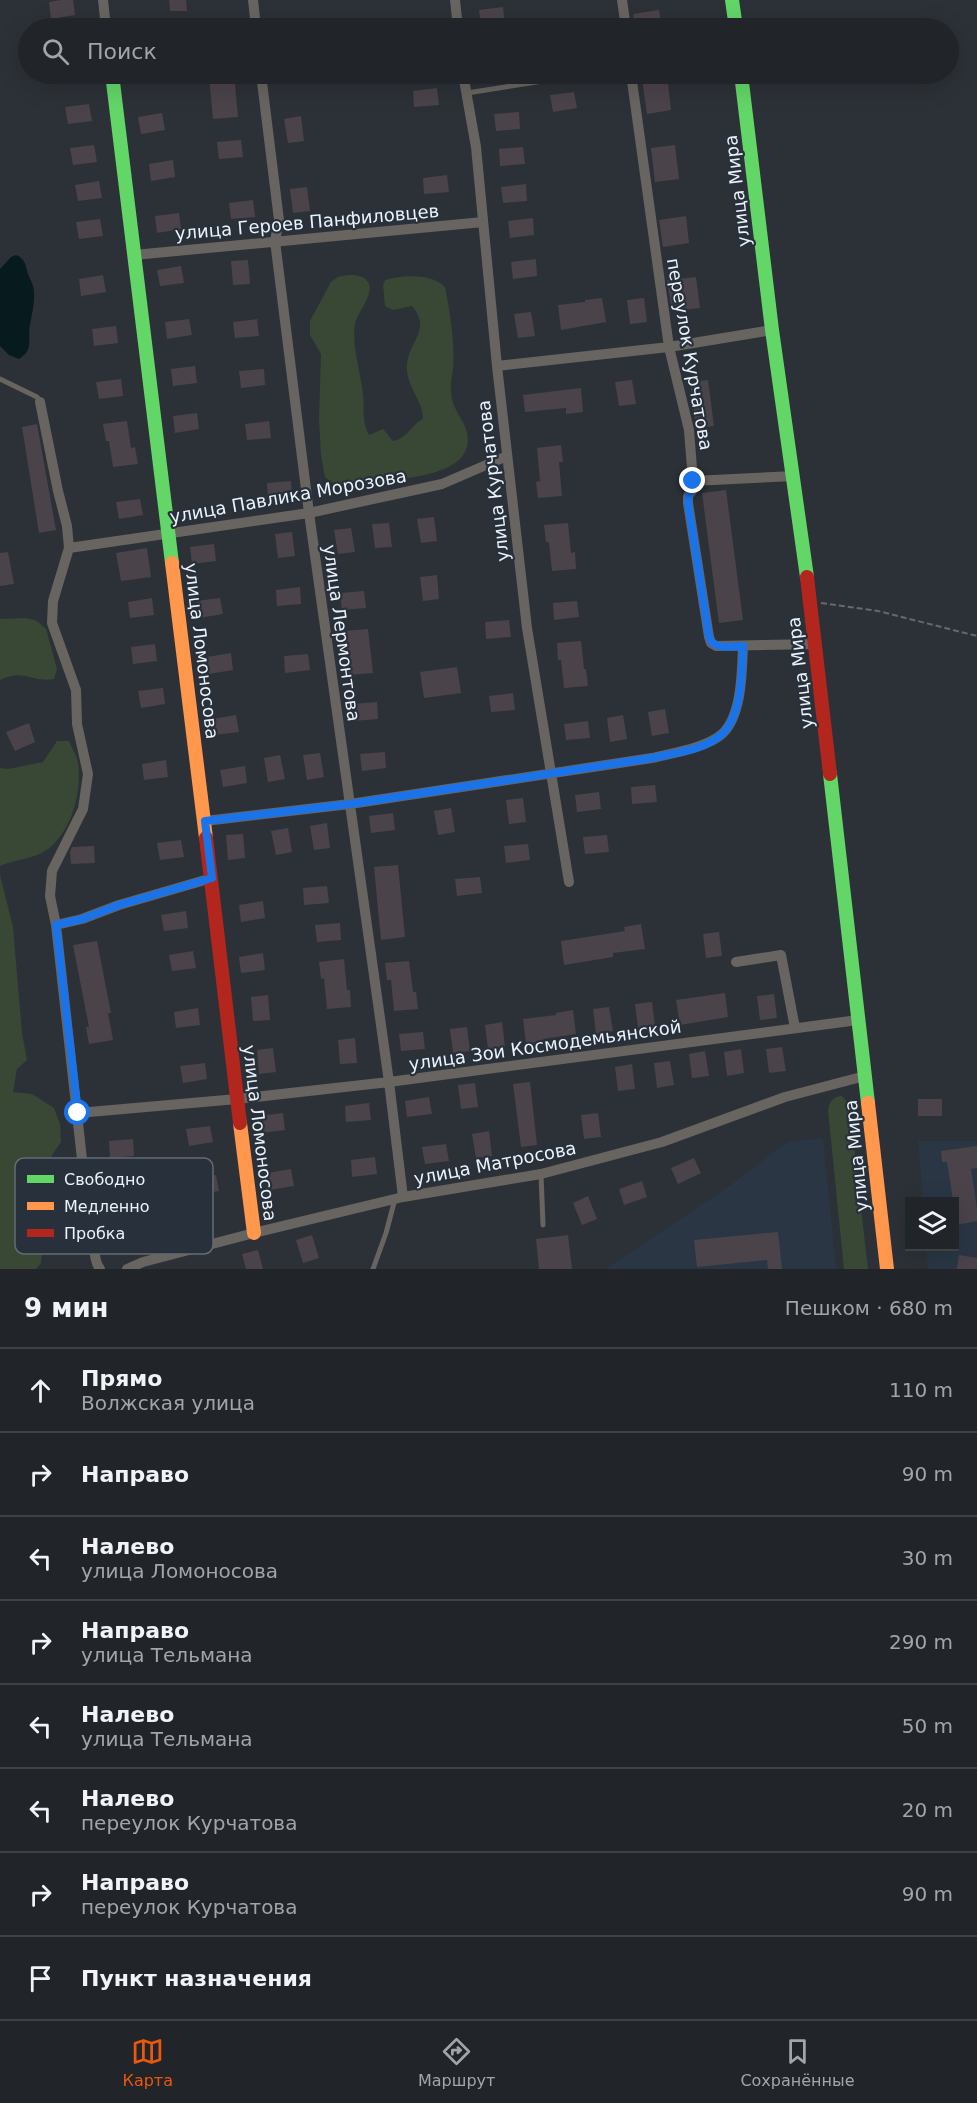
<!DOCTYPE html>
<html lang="ru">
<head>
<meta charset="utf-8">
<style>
	body { margin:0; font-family:"DejaVu Sans",sans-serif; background:#2d3135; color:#f1f3f6 }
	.controls { position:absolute; right:18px; bottom:18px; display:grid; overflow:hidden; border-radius:0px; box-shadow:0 6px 24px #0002 }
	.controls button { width:54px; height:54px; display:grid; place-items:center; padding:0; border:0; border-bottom:2px solid #3e4246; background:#212529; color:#f1f3f6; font:30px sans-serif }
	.stop { position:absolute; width:18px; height:18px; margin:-14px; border:4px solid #1a73e8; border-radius:50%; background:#fff }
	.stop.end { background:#1a73e8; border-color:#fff; box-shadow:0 2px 6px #0008 }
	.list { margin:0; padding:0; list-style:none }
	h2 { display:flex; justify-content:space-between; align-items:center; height:78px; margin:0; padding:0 24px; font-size:26px }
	h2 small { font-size:20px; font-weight:400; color:#a2a5a8 }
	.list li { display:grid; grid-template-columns:39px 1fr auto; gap:18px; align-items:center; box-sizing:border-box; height:84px; padding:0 24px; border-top:2px solid #3e4246 }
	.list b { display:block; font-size:22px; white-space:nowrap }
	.list p { margin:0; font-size:20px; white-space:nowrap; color:#a2a5a8 }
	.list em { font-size:20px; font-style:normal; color:#a2a5a8 }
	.icon { flex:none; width:33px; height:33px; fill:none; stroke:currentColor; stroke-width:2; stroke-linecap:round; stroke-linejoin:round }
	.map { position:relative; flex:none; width:977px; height:1269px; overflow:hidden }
	.search { position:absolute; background:#212529; box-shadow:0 6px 24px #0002; left:18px; right:18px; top:18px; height:66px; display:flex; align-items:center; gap:15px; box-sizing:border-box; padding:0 21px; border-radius:33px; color:#a2a5a8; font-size:22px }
	.sheet { height:750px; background:#212529 }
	nav { display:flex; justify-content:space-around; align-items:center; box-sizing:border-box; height:84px; border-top:2px solid #3e4246; background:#212529; font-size:16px; color:#a2a5a8 }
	nav a { display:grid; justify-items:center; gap:3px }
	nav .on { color:#ea580c }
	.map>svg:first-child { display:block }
	.built { fill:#2a3644 }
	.green { fill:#384834 }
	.water { fill:#071a1e }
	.building { fill:#4a434a }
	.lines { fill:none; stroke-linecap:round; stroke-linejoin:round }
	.path { stroke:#686868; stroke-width:2; stroke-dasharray:6 3; stroke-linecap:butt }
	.lane { stroke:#686460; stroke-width:5 }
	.street { stroke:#686460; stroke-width:10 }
	.fast { stroke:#63d668; stroke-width:14 }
	.slow { stroke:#ff974d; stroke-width:14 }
	.jam { stroke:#b3261e; stroke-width:14 }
	.route { stroke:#1a73e8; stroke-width:8 }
	.labels { text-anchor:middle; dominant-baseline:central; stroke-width:4.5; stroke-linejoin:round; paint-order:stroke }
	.street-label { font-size:18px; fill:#ecf2f9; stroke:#28313b }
	.key { fill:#28313b; stroke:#636b74; stroke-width:1.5 }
	.key-label { font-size:16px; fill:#ecf2f9 }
</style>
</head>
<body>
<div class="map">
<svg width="977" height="1269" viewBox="0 0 977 1269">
	<rect width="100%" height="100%" fill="#2c3137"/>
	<path class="built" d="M823 1138 836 1269H606L735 1182 788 1142Z
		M918 1141H977V1269H928L926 1247 954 1246V1202L923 1201Z"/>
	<path class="green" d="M347 275C354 275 364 275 368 282 375 292 360 310 356 320 350 341 361 373 363 394 365 410 361 419 369 435L383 429 393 441C407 439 411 425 423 419 423 399 405 386 407 364 409 341 432 330 412 306L393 310 385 306 383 285 385 280C403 275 431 273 445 287 450 311 455 344 453 369 452 377 450 383 451 391 452 411 464 418 467 433 475 473 416 476 391 481 371 485 341 493 325 477L321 455 319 419 321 354 310 335V321L331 282 338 277Z
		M26 618 37 621 46 629 57 669 54 679C31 683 25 668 0 680V619Z
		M57 741H69C72 748 77 756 78 763 82 792 72 830 48 849 35 859 15 859 0 866V768L8 769 43 762Z
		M0 875 13 927 22 1033 27 1060 17 1069 13 1092 32 1094 54 1108 60 1124 61 1142 52 1155 48 1175 41 1263 36 1269H0Z
		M842 1096 849 1104 868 1269H844L828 1110C830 1101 832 1097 842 1096Z"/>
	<path class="water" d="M16 255C26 259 25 265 28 274 29 277 31 280 32 283 37 295 32 313 30 325 27 340 35 349 19 359L9 355 0 346V269L11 257Z"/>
	<path class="building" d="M61 0H73L75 15 51 19 49 2Z
		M169 0H186L187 11H170Z
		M503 7 505 24 481 26 479 10Z
		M659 10 662 28H635L633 14Z
		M234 74 238 117 213 119 209 76Z
		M275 74H310V80L276 84Z
		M667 75 671 110 647 114 642 79Z
		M437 88 439 105 414 107 413 91Z
		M574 92 577 108 553 112 550 95Z
		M89 104 92 121 68 124 65 107Z
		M519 112 520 129 496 131 494 114Z
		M162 113 165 130 141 134 138 117Z
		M301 116 304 141 288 143 284 119Z
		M241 140 243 157 219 159 217 142Z
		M94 145 97 162 73 165 70 148Z
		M675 145 679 179 655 182 651 148Z
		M523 147 525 164 500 166 499 149Z
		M173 160 175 177 151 181 149 164Z
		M447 175 449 192 424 194 423 178Z
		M99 181 102 198 78 201 75 185Z
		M526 184 527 201 503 203 501 187Z
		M307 187 310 211 293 213 290 189Z
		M253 200 255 217 231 219 229 203Z
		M179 213 181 229 157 233 155 216Z
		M686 216 689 243 663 247 659 220Z
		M533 218 534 235 510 238 508 221Z
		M100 219 103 236 79 239 76 222Z
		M536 259 537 276 513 279 511 262Z
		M248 260 250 284 233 285 231 261Z
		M181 266 184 283 160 286 157 270Z
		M103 275 106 292 81 296 79 279Z
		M696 277 700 308 672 311 667 280Z
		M602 298 606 322 561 330 558 305 585 302V300Z
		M644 298 647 322 630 324 627 300Z
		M531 312 535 336 518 338 514 314Z
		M189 319 192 335 167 339 165 322Z
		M257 319 259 336 235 338 233 322Z
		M116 326 118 343 94 346 92 329Z
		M195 366 197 383 173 386 171 369Z
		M264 369 265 385 241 388 239 371Z
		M121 379 123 396 99 399 96 382Z
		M632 380 636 404 619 406 615 382Z
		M708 380 714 426 696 428 690 382Z
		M581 388 583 412 566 414V408L525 412 523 395Z
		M197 413 199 429 175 433 173 416Z
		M127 421 131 448 135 447 138 464 113 467 109 441H106L103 424Z
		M269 421 271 438 247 440 245 424Z
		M37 424 56 530 39 533 22 427Z
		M561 445 563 462H559L562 496 538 498 536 482 540 481 537 448Z
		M291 481 292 497 268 500 267 483Z
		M726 490 743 620 719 623 702 493Z
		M140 499 143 515 119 519 116 502Z
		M434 517 437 541 421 543 417 519Z
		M389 523 392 547 375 548 372 524Z
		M568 523 571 553 575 552 576 569 552 571 549 542H546L544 525Z
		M351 528 355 552 338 554 334 530Z
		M292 532 295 556 278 558 275 534Z
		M214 544 216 561 192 564 190 547Z
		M147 548 151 577 121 581 116 553Z
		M8 552 14 584 0 586V553Z
		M437 575 439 599 423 601 420 577Z
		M300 587 301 604 277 606 276 590Z
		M364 591 366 608 342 610 340 593Z
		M152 598 154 615 130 618 128 602Z
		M220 598 223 614 199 618 196 601Z
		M577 601 579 617 554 620 553 603Z
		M509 620 511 637 486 639 485 622Z
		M368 629 373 673 348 675 344 631Z
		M581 641 584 669H586L588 686 564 688 561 660H558L557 643Z
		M155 644 157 661 133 664 131 647Z
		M231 653 233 670 209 674 207 657Z
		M308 654 310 670 285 673 284 656Z
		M457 667 461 693 424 698 420 672Z
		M163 688 165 704 141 708 138 691Z
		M513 693 515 710 491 712 489 696Z
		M377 702 378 719 354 721 352 704Z
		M665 709 669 733 652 736 648 712Z
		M236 715 239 732 215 735 212 719Z
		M623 715 627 739 610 742 607 718Z
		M588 721 590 738 566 740 564 724Z
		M29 723 35 742 15 751 6 732Z
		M385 752 386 768 362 771 360 754Z
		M320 753 324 777 307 780 303 755Z
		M280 755 285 779 268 782 264 758Z
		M166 760 168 777 144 780 142 764Z
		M245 766 247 783 223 787 220 770Z
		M655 785 657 802 632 804 631 787Z
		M599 792 601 809 577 812 575 795Z
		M523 798 526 822 509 824 506 800Z
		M451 808 455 832 438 835 434 811Z
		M393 813 395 830 371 833 369 816Z
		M327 823 330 848 314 850 310 826Z
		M288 828 292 852 276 855 271 831Z
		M243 834 245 858 228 860 226 835Z
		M607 835 609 852 585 854 583 837Z
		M181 840 184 857 160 860 157 843Z
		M528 844 530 860 506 863 504 846Z
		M94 846 95 863 71 864 70 852 72 847Z
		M398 865 405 937 381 940 374 867Z
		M480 877 482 893 457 896 455 879Z
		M327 886 329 903 304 905 303 888Z
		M263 901 265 918 241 922 239 905Z
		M186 911 188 928 164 931 161 915Z
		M340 923 341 940 317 942 315 925Z
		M641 924 645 949 613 953V957L564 965 561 941 625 931 624 927Z
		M719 932 722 956 706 958 703 934Z
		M97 941 111 1013H108L113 1040 89 1044 86 1027H89L73 945Z
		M193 951 196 968 172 971 169 955Z
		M263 953 265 970 241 973 239 957Z
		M344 959 347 990H350L351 1007 327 1009 324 978 321 979 319 962Z
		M409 961 413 992H416L418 1009 394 1011 391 980H387L385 963Z
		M725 993 728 1017 680 1025 676 1000Z
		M774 994 777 1018 760 1020 757 996Z
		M268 995 270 1020 253 1021 251 997Z
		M652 1002 655 1026 638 1028 635 1004Z
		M609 1007 613 1031 596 1034 593 1009Z
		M198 1008 200 1025 176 1028 174 1012Z
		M573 1010 576 1034 543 1039V1041L526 1044 523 1019 556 1015V1013Z
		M502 1022 505 1047 488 1049 485 1025Z
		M467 1027 470 1051 453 1053 450 1029Z
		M423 1032 425 1049 401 1051 399 1034Z
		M355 1038 357 1063 340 1064 338 1040Z
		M782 1047 786 1071 769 1073 766 1049Z
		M273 1048 276 1072 259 1074 257 1050Z
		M741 1049 744 1073 727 1076 724 1052Z
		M705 1051 709 1076 692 1078 689 1054Z
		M670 1061 674 1085 657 1088 654 1063Z
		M205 1063 207 1079 183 1083 180 1066Z
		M632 1064 635 1089 618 1091 615 1067Z
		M530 1082 537 1145 521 1147 513 1084Z
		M475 1083 478 1107 461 1109 458 1085Z
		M429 1097 432 1114 407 1117 405 1101Z
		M918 1099H942V1116H918Z
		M369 1103 371 1120 346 1122 345 1106Z
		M283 1113 285 1130 261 1133 259 1116Z
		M598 1113 601 1137 584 1139 581 1115Z
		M210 1126 213 1142 189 1146 186 1129Z
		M489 1131 492 1156 476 1158 472 1134Z
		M133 1139 134 1156 110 1158 109 1141Z
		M446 1144 449 1161 425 1164 422 1147Z
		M977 1146V1168L971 1169 977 1208V1221L957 1225 947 1162H942L941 1151Z
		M375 1157 377 1174 352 1177 351 1160Z
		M694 1158 701 1173 678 1184 671 1168Z
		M291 1169 294 1186 270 1190 267 1173Z
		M216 1175 219 1191 195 1195 192 1178Z
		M642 1181 647 1197 624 1205 619 1189Z
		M588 1196 597 1219 582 1225 573 1203Z
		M778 1232 782 1269H768L767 1260 697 1267 694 1240Z
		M312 1235 319 1258 303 1263 296 1240Z
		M568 1235 572 1269H539L536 1239Z
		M258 1250 263 1269H246L242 1254Z
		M959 1255 977 1258V1269H957Z"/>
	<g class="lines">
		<path class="path" d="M821 603 878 611 977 636"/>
		<path class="lane" d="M467 93 587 74
			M0 379 37 397 40 402
			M541 1174 543 1225
			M373 1269 386 1233 395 1199"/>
		<path class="street" d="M103 0 106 28
			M253 0 256 28
			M455 0 458 28
			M622 0 626 28
			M261 74 279 220 275 241 309 513 389 1082 403 1197
			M463 74 476 147 497 366 527 628 569 882
			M631 74 669 347 689 430 693 481 692 491 688 496V503L709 637 711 643 716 646 815 644
			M134 255 483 222
			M497 366 669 347 772 330
			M40 402 58 491 67 526 69 548 53 601 52 623 76 690 77 724 88 774 83 809 52 871 50 896 56 925 82 1159C85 1172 93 1187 94 1200 95 1217 90 1257 100 1269
			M693 481 794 476
			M69 548 309 513 442 484 507 456
			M205 821 350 804 652 758C672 753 706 748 722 734 742 716 742 671 743 646
			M56 925 82 919 119 905 212 878
			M736 962 781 955 795 1028
			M78 1113 237 1099 389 1082 858 1020
			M127 1269 143 1262 254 1233 403 1197 541 1174 662 1142 785 1097 865 1076"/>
		<path class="fast" d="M732 0 736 28
			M112 74 172 563
			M741 74 772 330 807 577
			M830 774 868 1103"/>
		<path class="slow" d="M172 563 206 838
			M868 1103 887 1269
			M240 1123 254 1233"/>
		<path class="jam" d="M807 577 830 774
			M206 838 240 1123"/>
	</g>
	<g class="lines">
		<path class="route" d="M78 1113 56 925 82 919 119 905 212 878 205 821 350 804 652 758C674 753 705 750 722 734 742 716 742 671 743 646 731 646 714 651 709 637L688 503C688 495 692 489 693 481"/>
	</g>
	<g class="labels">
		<g class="street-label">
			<text transform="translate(737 191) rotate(-97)">улица Мира</text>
			<text transform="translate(307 222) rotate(-5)">улица Героев Панфиловцев</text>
			<text transform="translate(690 354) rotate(80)">переулок Курчатова</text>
			<text transform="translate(493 481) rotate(-97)">улица Курчатова</text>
			<text transform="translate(288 496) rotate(-10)">улица Павлика Морозова</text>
			<text transform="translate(342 633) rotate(82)">улица Лермонтова</text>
			<text transform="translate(202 651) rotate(83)">улица Ломоносова</text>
			<text transform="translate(800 673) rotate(-97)">улица Мира</text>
			<text transform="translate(545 1045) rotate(-8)">улица Зои Космодемьянской</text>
			<text transform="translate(260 1133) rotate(83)">улица Ломоносова</text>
			<text transform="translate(856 1156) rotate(-96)">улица Мира</text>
			<text transform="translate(495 1163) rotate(-11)">улица Матросова</text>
		</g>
	</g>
	<rect x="15" y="1158" width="198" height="96" rx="9" class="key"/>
	<rect x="27" y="1175" width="27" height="8" fill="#63d668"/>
	<rect x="27" y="1202" width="27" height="8" fill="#ff974d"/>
	<rect x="27" y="1229" width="27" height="8" fill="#b3261e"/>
	<g class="key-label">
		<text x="64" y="1185">Свободно</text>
		<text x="64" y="1212">Медленно</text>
		<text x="64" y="1239">Пробка</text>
	</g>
</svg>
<div class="controls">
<button><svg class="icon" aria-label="layers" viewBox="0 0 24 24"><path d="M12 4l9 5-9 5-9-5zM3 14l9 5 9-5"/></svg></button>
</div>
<div class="stop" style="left:78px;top:1113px"></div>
<div class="stop end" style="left:693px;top:481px"></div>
<div class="search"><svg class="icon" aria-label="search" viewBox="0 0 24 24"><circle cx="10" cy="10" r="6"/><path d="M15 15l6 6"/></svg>Поиск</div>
</div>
<section class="sheet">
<h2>9 мин<small>Пешком · 680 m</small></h2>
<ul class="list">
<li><svg class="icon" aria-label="ahead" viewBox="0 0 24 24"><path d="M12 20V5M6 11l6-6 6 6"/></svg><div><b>Прямо</b><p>Волжская улица</p></div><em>110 m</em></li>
<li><svg class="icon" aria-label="right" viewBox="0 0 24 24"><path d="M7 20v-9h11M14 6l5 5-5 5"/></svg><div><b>Направо</b></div><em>90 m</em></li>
<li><svg class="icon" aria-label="left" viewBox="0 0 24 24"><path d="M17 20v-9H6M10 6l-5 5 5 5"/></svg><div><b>Налево</b><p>улица Ломоносова</p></div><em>30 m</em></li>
<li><svg class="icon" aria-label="right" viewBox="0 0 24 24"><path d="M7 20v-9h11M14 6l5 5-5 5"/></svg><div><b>Направо</b><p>улица Тельмана</p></div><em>290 m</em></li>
<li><svg class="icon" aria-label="left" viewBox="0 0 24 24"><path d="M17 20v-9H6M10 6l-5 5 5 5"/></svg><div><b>Налево</b><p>улица Тельмана</p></div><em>50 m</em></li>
<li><svg class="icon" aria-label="left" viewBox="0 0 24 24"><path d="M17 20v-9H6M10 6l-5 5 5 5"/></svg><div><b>Налево</b><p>переулок Курчатова</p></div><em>20 m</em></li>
<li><svg class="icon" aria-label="right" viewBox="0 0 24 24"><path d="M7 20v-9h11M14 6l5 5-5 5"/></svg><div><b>Направо</b><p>переулок Курчатова</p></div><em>90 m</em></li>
<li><svg class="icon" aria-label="arrive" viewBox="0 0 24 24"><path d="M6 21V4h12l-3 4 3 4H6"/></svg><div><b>Пункт назначения</b></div></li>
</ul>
</section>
<nav>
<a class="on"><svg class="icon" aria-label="map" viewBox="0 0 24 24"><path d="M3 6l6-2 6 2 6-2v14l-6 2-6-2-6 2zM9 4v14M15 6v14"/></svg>Карта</a>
<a><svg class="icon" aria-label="directions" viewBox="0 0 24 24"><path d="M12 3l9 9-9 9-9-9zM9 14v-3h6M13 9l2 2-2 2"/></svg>Маршрут</a>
<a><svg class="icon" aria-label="saved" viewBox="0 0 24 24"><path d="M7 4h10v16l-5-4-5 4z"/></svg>Сохранённые</a>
</nav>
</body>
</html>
